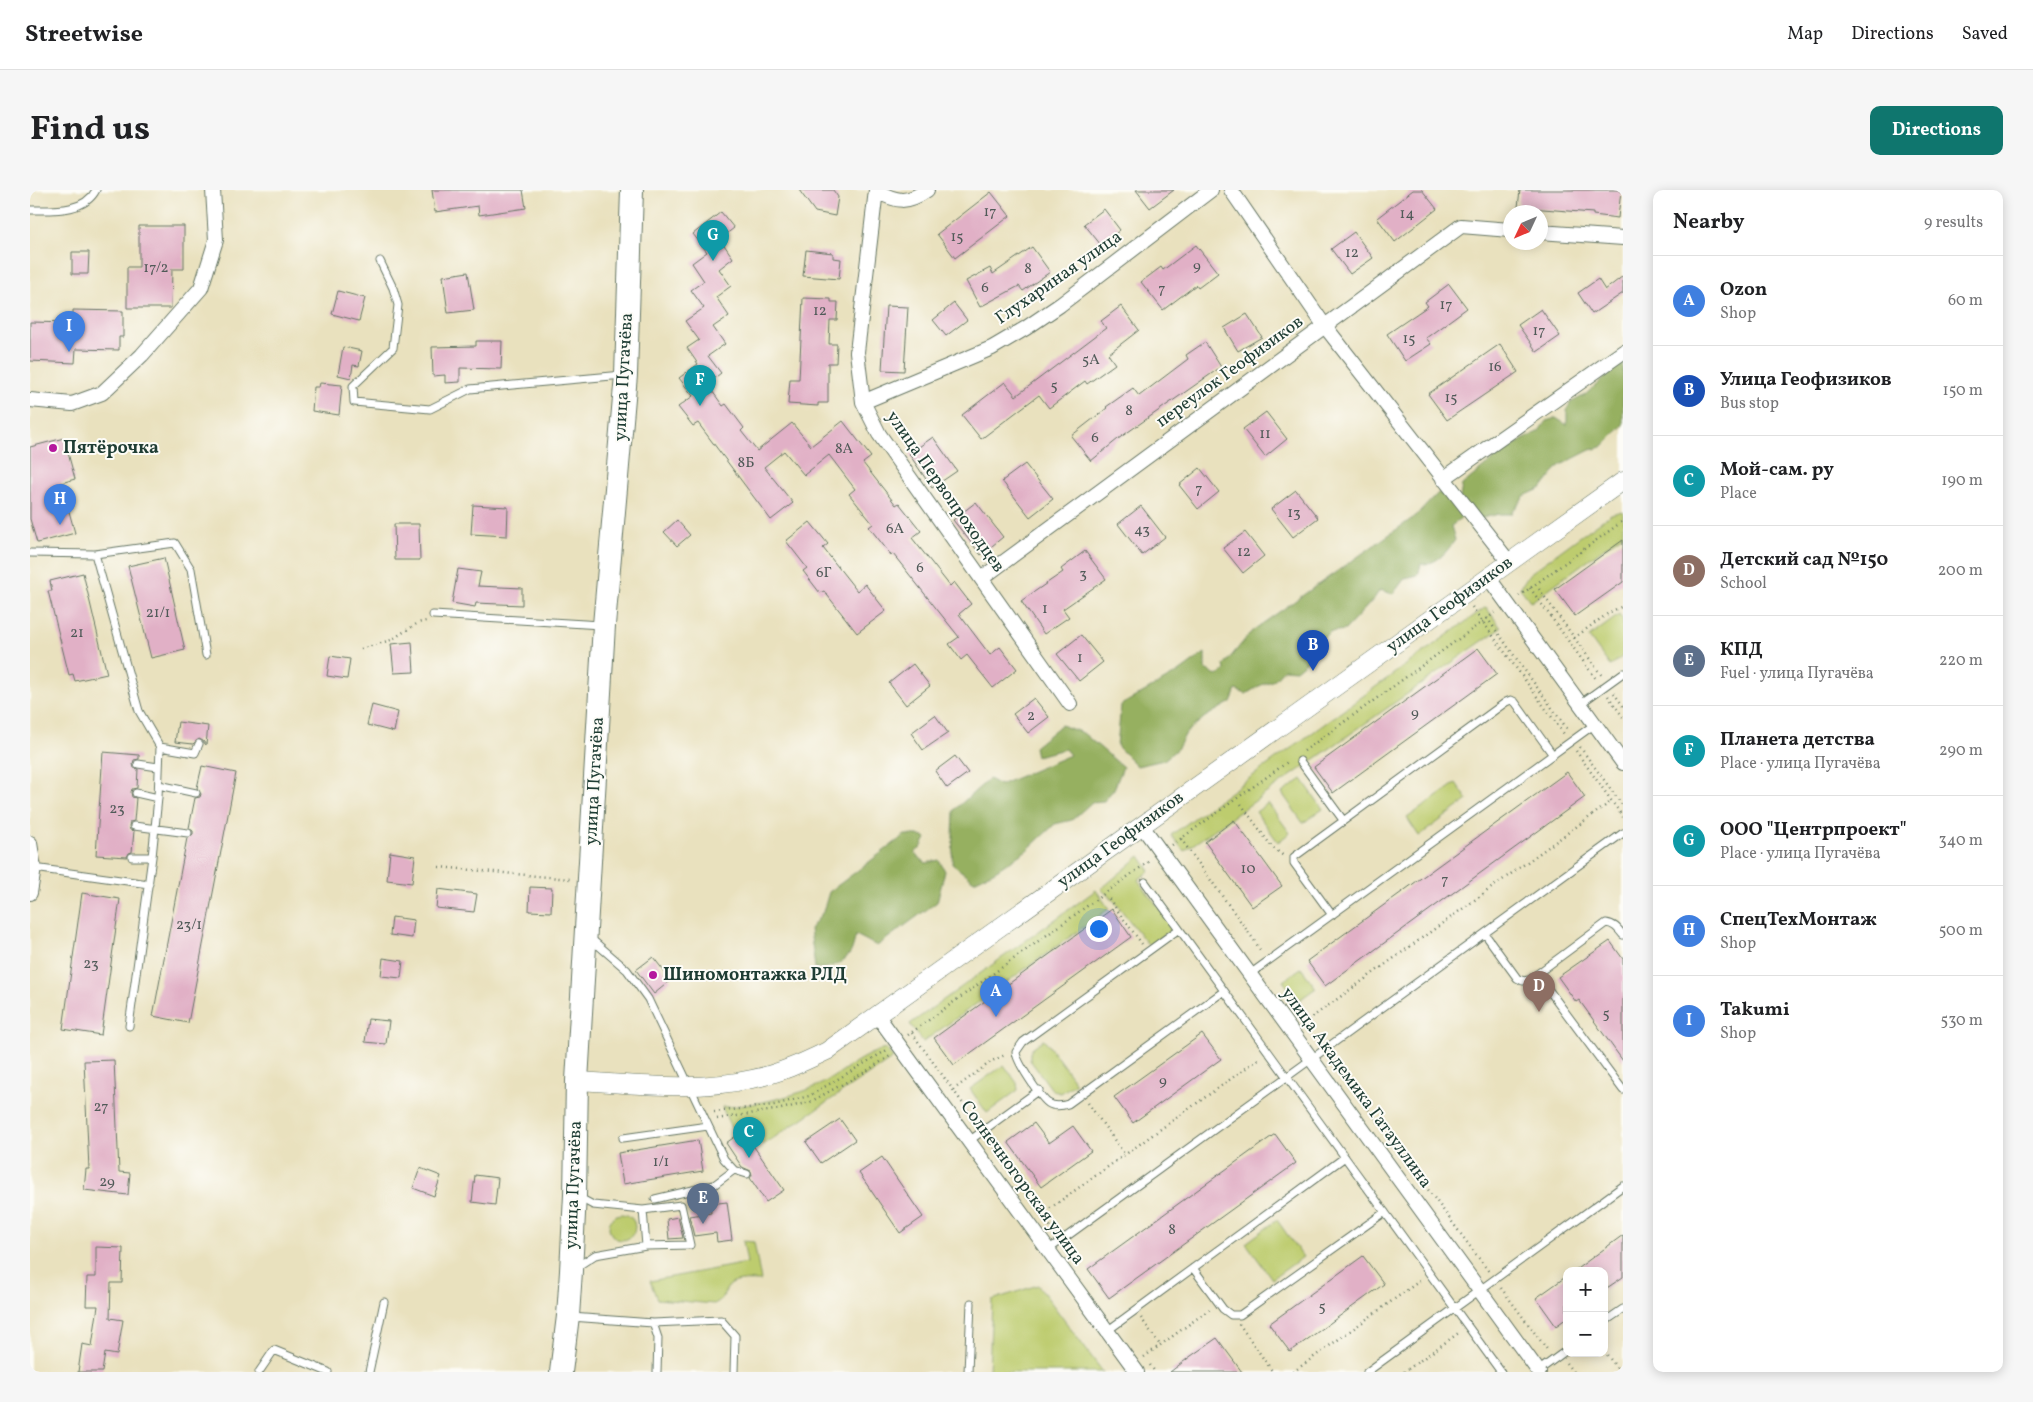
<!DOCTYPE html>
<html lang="en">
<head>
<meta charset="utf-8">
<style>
	body { margin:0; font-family:Vollkorn,serif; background:#f6f6f6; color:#202124 }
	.controls { position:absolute; right:15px; bottom:15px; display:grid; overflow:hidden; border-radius:10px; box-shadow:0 2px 12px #0003 }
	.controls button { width:45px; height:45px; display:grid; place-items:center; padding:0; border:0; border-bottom:1px solid #e0e0e0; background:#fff; color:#202124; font:25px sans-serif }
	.compass { position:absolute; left:1473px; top:15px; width:45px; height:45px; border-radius:50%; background:#fff; box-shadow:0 2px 12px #0003; rotate:226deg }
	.you { position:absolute; left:1068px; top:738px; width:18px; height:18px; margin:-12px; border:4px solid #fff; border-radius:50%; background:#1a73e8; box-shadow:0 0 0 8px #1a73e833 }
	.badge { display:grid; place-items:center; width:32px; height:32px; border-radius:50%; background:#0f766e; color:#fff; font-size:16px; font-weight:700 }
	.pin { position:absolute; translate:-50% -41px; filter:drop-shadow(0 1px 2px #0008) }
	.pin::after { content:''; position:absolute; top:26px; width:18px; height:15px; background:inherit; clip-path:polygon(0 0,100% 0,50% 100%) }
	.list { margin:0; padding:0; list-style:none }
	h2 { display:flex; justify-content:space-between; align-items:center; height:65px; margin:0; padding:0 20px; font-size:21px }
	h2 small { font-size:16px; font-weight:400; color:#757577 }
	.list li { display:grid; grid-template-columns:32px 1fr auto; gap:15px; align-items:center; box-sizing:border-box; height:90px; padding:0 20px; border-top:1px solid #e0e0e0 }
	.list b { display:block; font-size:19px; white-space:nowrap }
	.list p { margin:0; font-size:16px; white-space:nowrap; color:#757577 }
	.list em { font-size:16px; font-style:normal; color:#757577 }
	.map { position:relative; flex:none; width:1593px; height:1182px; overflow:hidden; border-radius:10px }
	header { display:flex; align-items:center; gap:30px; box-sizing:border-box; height:70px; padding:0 25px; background:#fff; border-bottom:1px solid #e0e0e0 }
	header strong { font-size:24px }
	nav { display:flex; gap:28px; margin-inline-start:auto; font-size:18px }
	.intro { display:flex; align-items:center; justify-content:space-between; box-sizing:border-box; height:120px; padding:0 30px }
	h1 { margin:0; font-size:35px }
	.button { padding:12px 22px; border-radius:10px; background:#0f766e; color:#fff; font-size:18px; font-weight:700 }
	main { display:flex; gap:30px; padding:0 30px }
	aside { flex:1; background:#fff; border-radius:10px; box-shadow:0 2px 12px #0003 }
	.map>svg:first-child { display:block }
	.green { fill:#bdcc6e; stroke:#6e8451 }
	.forest { fill:#96b061; stroke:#5a764a }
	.building { fill:#e1b0c6 }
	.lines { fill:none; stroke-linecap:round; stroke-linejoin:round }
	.service-casing { stroke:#667664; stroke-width:9 }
	.minor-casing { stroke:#667664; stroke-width:16 }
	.tertiary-casing { stroke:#667664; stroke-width:19 }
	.primary-casing { stroke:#667664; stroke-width:24 }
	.path { stroke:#667664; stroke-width:2.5; stroke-dasharray:1 4; stroke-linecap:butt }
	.service { stroke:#fff; stroke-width:7 }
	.minor { stroke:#fff; stroke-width:14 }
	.tertiary { stroke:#fff; stroke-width:18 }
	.primary { stroke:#fff; stroke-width:22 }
	.poi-dot { fill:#b5179e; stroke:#fdfcf7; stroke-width:2 }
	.labels { text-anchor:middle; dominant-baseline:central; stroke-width:4; stroke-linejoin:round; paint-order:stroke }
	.number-label { font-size:15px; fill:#505a58 }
	.street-label { font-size:18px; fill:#1f3d34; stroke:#fdfcf7 }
	.poi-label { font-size:18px; font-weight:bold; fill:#1f3d34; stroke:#fdfcf7; text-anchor:start }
</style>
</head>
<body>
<header>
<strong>Streetwise</strong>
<nav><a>Map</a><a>Directions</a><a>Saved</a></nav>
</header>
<div class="intro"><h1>Find us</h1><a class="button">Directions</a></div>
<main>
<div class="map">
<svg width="1593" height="1182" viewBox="0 0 1593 1182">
	<rect width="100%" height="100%" fill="#fdfcf7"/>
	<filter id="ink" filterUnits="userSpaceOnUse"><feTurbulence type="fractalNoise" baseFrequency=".02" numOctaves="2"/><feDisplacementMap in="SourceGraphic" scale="10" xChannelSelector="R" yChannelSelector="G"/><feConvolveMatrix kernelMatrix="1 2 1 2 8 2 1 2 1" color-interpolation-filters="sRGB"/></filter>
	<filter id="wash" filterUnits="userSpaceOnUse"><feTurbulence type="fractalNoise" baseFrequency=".0096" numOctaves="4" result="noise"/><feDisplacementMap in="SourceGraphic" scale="20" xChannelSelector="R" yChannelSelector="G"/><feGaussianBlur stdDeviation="1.12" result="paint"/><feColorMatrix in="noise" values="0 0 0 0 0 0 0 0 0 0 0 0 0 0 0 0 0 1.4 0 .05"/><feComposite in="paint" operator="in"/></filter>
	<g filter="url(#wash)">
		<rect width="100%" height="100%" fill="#e9e1be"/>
		<path class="green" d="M1593 321V344L1501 412 1490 398 1499 384 1581 324Z
			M1456 417 1471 438 1154 661 1141 645Z
			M1589 425 1593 430V466L1580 476 1559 447Z
			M1272 589 1293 619 1273 633 1252 603Z
			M1426 593 1438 610 1389 646 1377 628Z
			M1238 613 1260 643 1248 652 1226 622Z
			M1110 666 1120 681 1108 690 1144 738 1119 756 1085 712 1071 699Z
			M1066 700 1079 719 893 852 880 834Z
			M1271 778 1286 798 1268 811 1253 791Z
			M1014 849 1046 893 1031 903 1023 901 1000 870V863L1002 858Z
			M856 859 863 868 733 955 716 938H701L692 917C718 917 771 905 793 893 814 882 833 863 856 859Z
			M974 875 987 893 988 900 957 923 940 899Z
			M579 1037a13 13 0 1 1 26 0a13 13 0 1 1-26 0Z
			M1247 1030 1273 1067 1242 1089 1216 1053Z
			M713 1051 724 1052 731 1091C721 1091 706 1089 699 1096 692 1104 695 1109 684 1114L627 1109 620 1091 717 1073Z
			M1008 1095 1073 1182H959L962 1110Z"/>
		<path class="forest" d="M1593 171V235L1572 257 1560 260 1529 276 1512 298 1494 306 1481 324H1469L1448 329 1430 308 1432 295 1475 260 1509 241 1516 231 1526 228 1537 235V221L1540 213 1555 205Z
			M1408 303 1416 304 1433 323 1429 330 1421 336 1425 350C1417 361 1407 375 1391 374L1388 385 1375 388 1363 404 1350 400 1343 410 1315 440 1299 442 1288 454 1287 463 1266 480 1254 479 1244 490 1229 496 1216 504 1206 500 1201 512 1175 527 1156 543 1148 558 1134 570 1107 576 1087 556 1091 515 1149 482 1175 463V479L1188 486 1195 480 1194 475 1222 441 1387 325Z
			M1031 535 1053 543 1093 577 1084 599 1074 611 1062 612 1042 630 1025 634 997 660 965 681 944 691 922 674 924 620 959 589 970 595 1040 565 1035 559 1006 566 1004 557Z
			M875 645H888L896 648 891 658 884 663 896 673 909 670 915 681 907 712 847 756 826 745C824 751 823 760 819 765 811 774 797 780 785 778L780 739 793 722 799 702Z"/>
		<g id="blocks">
			<path class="building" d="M402 0H493L496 18 449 25 448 16 405 22Z
				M769 0H803L808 7 805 26 785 22Z
				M1106 0H1144L1120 18Z
				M1383 0H1392L1407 19 1365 52 1347 28Z
				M1490 0H1591L1588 28 1563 25V23L1488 17Z
				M961 2 980 26 925 68 907 44Z
				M1074 19 1090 40 1071 55 1054 34Z
				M691 22 704 38 690 49 703 68 689 79 701 96 686 107 699 126 683 137 695 154 678 166 691 183 677 194 693 216 696 214 714 238 711 241 727 261 762 233 781 256 813 231 841 267 833 273 866 315 869 313 891 341 882 348 920 396 924 392 941 414 929 424 960 465 970 457 987 479 963 498 937 465 931 470 919 454 929 447 863 364 861 365 839 337 843 334 819 304 825 299 799 265 774 285 754 261 734 277 763 313 741 330 668 233 663 236 648 217 663 206 649 188 668 174 657 158 669 150 655 131 674 118 661 100 674 91 662 73 677 62 663 44Z
				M109 36H154V79H142L141 118H97V77H109Z
				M1324 42 1343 68 1320 84 1301 59Z
				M1166 55 1188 83 1168 98 1166 95 1133 120 1111 92 1131 77 1133 80Z
				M1002 57 1020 82 993 101 989 96 950 117 936 91 960 78 963 84Z
				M776 60 803 63V68L811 69 809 89 773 86Z
				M42 62H59L58 84H42Z
				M438 82 444 120 418 123 413 86Z
				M1593 86V103L1562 124 1548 103 1568 89 1575 100Z
				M1419 94 1437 118 1396 148 1401 154 1375 171 1357 144 1398 116 1395 112Z
				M308 101 335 108 329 131 302 124Z
				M773 108 801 109V112H808L807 130H800L799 154H807L806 173H798V213H788V216L758 214 760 189H769Z
				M924 113 937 130 916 146 903 130Z
				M856 116 878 117 874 181 852 180Z
				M1091 116 1109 140 1078 164 1085 174 1057 194 1055 191 1019 218 1009 205 951 249 932 225 975 192 986 206 1076 138 1071 131Z
				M1511 119 1530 146 1507 162 1488 135Z
				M43 120 93 121V147H89V160L46 159 45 173 0 171V132L43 133Z
				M1217 124 1232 147 1208 161 1194 138Z
				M446 151H472L471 179 430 178V192L415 193V185L403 186 402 157 446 156Z
				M1175 152 1191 177 1088 249 1061 271 1041 246 1077 218 1076 217 1103 198 1109 206 1158 169 1156 165Z
				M1470 154 1488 182 1417 230 1398 204Z
				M313 157 332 161 329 176 323 175 321 188 308 185Z
				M290 193 312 195 309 225 282 221 284 197H289Z
				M1236 222 1257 249 1235 267 1213 239Z
				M903 247 927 281 902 298 879 264Z
				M34 248 45 289 31 293 45 343 7 353 0 329V257Z
				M995 274 1023 309 1000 327 972 291Z
				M1170 278 1189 302 1168 319 1149 295Z
				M1266 300 1288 328 1263 347 1241 319Z
				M946 312 973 347 951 365 923 330Z
				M443 315 478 317 477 346 441 344Z
				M1111 316 1135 347 1112 365 1088 334Z
				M647 330 660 345 647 356 634 342Z
				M780 332 798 354 793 358 827 401 835 394 856 421 827 443 794 401 790 403 773 381 777 378 756 351Z
				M364 334H389L390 370H365Z
				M1215 342 1234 366 1213 383 1193 358Z
				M1593 350V392L1545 426 1525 399Z
				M1055 361 1076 389 1033 419 1039 427 1014 444 991 411 1033 382 1031 379Z
				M134 368 155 460 121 468 98 376Z
				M428 379 451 382 448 396 492 398V415L446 413 445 417 422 413Z
				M53 383 77 484 45 491 43 484 39 485 18 401H22L20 391Z
				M1051 445 1073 472 1049 491 1027 464Z
				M382 452 384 482 364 483 361 454Z
				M1448 458 1467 484 1303 603 1284 577Z
				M300 466 320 469 317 489 297 486Z
				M883 474 900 496 876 515 859 493Z
				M1004 508 1019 527 998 543 983 524Z
				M342 515 368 522 364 542 337 535Z
				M905 525 918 543 893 560 881 543Z
				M148 532 178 536 176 555 173 551 169 549 163 554 145 552Z
				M73 562 109 565V569L104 570 103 574 104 578 108 579 107 598 102 599 101 602 102 607 106 608 104 631 100 632 99 636 100 640 104 641 102 662 99 663 97 667 66 665Z
				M925 566 938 583 917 598 905 581Z
				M172 576 206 583 158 833 123 826 157 648 163 644V641L159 638 165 608 170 607 171 604 167 598Z
				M1537 582 1555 607 1295 796 1277 771Z
				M1204 630 1252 696 1222 717 1175 652Z
				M360 662 385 666 382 693 357 690Z
				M500 697 522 698 521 722 499 721Z
				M408 699 447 704 444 722 406 718Z
				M52 703 90 709 71 845 33 839Z
				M1082 719 1101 747 924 875 904 848Z
				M362 727 384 730 382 748 360 745Z
				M1580 751 1593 769V871L1549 810 1546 812 1528 787Z
				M623 767 641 790 624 804 606 780Z
				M353 768 373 771 371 788 351 786Z
				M338 829 359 831 356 854 335 852Z
				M1172 844 1191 869 1103 933 1084 907Z
				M84 870 89 982 100 983 98 1005 54 1000 56 979H59L54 871Z
				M810 929 825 950 791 973 776 952Z
				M1004 933 1019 953 1043 936 1061 961 1011 997 978 952Z
				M713 941 754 1000 736 1012 720 988 722 985 721 981 712 977 696 953Z
				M1245 944 1266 973 1079 1108 1058 1079Z
				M668 950 673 981 593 994 588 963Z
				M852 967 893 1027 870 1043 829 983Z
				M390 978 411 986 404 1006 383 998Z
				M445 985 468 988 465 1015 442 1012Z
				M697 1012 702 1050 687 1052 686 1043 664 1046 659 1026 681 1023 680 1014Z
				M648 1027 653 1048 639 1049 637 1029Z
				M1593 1045V1087L1574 1100V1081H1544Z
				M66 1057 93 1058 92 1093H81L80 1128 93 1130 87 1165 75 1163 72 1182H48L52 1154 62 1156 68 1116H56L57 1087H66Z
				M1333 1066 1354 1094 1260 1162 1239 1134Z
				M1537 1086V1128L1526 1136 1506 1108Z
				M1187 1148 1212 1182H1140L1161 1166Z"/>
		</g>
	</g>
	<g filter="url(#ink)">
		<use href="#blocks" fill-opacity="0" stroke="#667664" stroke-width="1"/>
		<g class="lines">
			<g class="service-casing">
				<path id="service" d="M0 20C22 20 54 23 66 0
					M350 71 363 98 368 115 363 158 323 196 324 212 400 219 440 199 593 185
					M0 363 65 364 109 521 130 557 128 608 122 667 99 836
					M65 364 145 353 161 379 176 465
					M403 425 571 435
					M1550 514 1593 483
					M130 557 165 563 169 554
					M1270 571 1313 630
					M108 574 128 577
					M129 595 166 603
					M106 603 128 608
					M104 636 158 643
					M102 667H122
					M4 678 119 694
					M1115 692 1471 1182
					M1302 725 1264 673V667L1476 512 1481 510 1485 512 1523 565
					M1149 739 993 852 986 862C986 871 1010 907 1018 913 1024 917 1032 916 1038 914L1194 801
					M1455 744 1487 788 1493 791 1499 790 1576 733C1585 734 1588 739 1593 745
					M560 748 597 780 618 809 694 969 704 980 717 984
					M1220 784 1565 534
					M1507 784 1593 900
					M593 948 678 936
					M939 951 1009 900
					M625 1009 684 995 704 980
					M613 1020 651 1015 660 1055 616 1056
					M1018 1060 1593 643
					M545 1078 565 1065 616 1056 613 1020 563 1015 550 1008
					M1163 1078 1193 1119 1201 1125H1210L1355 1022
					M541 1127 623 1133 628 1148 627 1182
					M1574 1132 1593 1119
					M623 1133 691 1130 705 1146 704 1182
					M1077 1141 1315 967
					M1508 1181 1537 1160
					M229 1182 244 1160 298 1182
					M339 1182 354 1112
					M938 1182 941 1113
					M1337 1182 1593 996"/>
			</g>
			<g class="minor-casing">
				<path id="minor" d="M846 0 827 162 833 212 849 244 1040 514
					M1201 0 1294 135 1479 372
					M846 1C867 12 877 14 897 0
					M1510 42 1593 48
					M0 210 42 214 72 203 112 165 171 98 186 50 183 0
					M833 212 962 158 996 138 1030 115 1181 0
					M1413 289 1593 162
					M1458 387 1593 573
					M952 388 1431 36 1480 40
					M1112 636 1509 1182
					M0 653 4 678 0 703
					M847 825 1107 1182"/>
			</g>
			<g class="tertiary-casing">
				<path id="tertiary" d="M547 891C604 894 666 902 722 889 748 884 772 873 797 861L1593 291"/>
			</g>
			<g class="primary-casing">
				<path id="primary" d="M531 1182 538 1126 541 1081 545 1005 547 891 574 435 596 185 602 0"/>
			</g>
			<path class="path" d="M1500 398 1566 489
				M1509 399 1572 486
				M1489 406 1593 331
				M1442 417 1534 544
				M1457 428 1538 540
				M1544 448 1580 422 1593 416
				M331 459 361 450 388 433 396 431
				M1584 503 1593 516
				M1578 506 1593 527
				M1550 557 1593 616
				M1274 561 1466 422
				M1546 561 1593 627
				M1211 614 1242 657 1255 667
				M1151 649 1224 750 1232 763
				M1142 655 1259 571
				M409 677 540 689
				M1079 709 1112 754
				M1274 833 1582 611
				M882 843 947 933
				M878 845 1121 670
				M1300 867 1459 1082
				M923 900 962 871 975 865
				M1058 913 1095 965
				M684 922 744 915 779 906 857 860
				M687 929 751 919 780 912 835 882 860 866
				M959 950 1025 1043
				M1012 1024 1230 868
				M1471 1098 1519 1162
				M1111 1128 1130 1155
				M1209 1134 1243 1182
				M1574 1161 1590 1182
				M1114 1167 1180 1119
				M1536 1173 1543 1182
				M1120 1175 1125 1182
				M1263 1182 1391 1090
				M1374 1182 1430 1142"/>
			<use href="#service" class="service"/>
			<use href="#minor" class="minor"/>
			<use href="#tertiary" class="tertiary"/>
			<use href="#primary" class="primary"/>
		</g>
	</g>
	<g class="poi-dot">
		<circle cx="23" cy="258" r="5"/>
		<circle cx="623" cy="785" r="5"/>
	</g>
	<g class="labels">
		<g class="number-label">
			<text x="960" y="22">17</text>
			<text x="1377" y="24">14</text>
			<text x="927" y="47">15</text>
			<text x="1322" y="63">12</text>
			<text x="1167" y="76">9</text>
			<text x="126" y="78">17/2</text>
			<text x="998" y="79">8</text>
			<text x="955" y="98">6</text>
			<text x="1132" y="99">7</text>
			<text x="1416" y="115">17</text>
			<text x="790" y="121">12</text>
			<text x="1509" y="141">17</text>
			<text x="1379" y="149">15</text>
			<text x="1061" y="170">5А</text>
			<text x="1465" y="177">16</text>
			<text x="1024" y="196">5</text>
			<text x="1421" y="208">15</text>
			<text x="1099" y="221">8</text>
			<text x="1235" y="244">11</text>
			<text x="1065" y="248">6</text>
			<text x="814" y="259">8А</text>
			<text x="716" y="273">8Б</text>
			<text x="1169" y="299">7</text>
			<text x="1264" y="323">13</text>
			<text x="865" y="339">6А</text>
			<text x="1112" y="340">43</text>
			<text x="1214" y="362">12</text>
			<text x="890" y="378">6</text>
			<text x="794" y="383">6Г</text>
			<text x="1053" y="384">3</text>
			<text x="1015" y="419">1</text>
			<text x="128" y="423">21/1</text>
			<text x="47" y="443">21</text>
			<text x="1050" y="468">1</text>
			<text x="1385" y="523">9</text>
			<text x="1001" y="526">2</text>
			<text x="87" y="619">23</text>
			<text x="1218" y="679">10</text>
			<text x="1415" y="690">7</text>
			<text x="159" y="735">23/1</text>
			<text x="61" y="774">23</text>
			<text x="1576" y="824">5</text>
			<text x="1133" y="891">9</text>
			<text x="71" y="917">27</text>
			<text x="631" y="972">1/1</text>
			<text x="77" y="992">29</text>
			<text x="1142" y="1040">8</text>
			<text x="1292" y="1117">5</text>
		</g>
		<g class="street-label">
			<text transform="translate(1029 88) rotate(-35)">Глухариная улица</text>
			<text transform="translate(1200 182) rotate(-36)">переулок Геофизиков</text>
			<text transform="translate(594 187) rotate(-87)">улица Пугачёва</text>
			<text transform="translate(915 302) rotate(55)">улица Первопроходцев</text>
			<text transform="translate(1420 415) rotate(-36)">улица Геофизиков</text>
			<text transform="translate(565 591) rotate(-87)">улица Пугачёва</text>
			<text transform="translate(1091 650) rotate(-36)">улица Геофизиков</text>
			<text transform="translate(1326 898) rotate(54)">улица Академика Гатауллина</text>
			<text transform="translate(992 993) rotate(54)">Солнечногорская улица</text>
			<text transform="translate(544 995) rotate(-88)">улица Пугачёва</text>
		</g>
		<g class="poi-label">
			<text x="33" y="258">Пятёрочка</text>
			<text x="633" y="785">Шиномонтажка РЛД</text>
		</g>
	</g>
</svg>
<div class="controls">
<button>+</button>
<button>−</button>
</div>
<svg class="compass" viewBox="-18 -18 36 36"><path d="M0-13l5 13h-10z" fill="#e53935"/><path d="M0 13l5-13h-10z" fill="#757577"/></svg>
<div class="you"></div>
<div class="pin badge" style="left:966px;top:827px;background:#3f7fe0">A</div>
<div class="pin badge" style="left:1283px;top:481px;background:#1a4fb4">B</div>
<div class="pin badge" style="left:719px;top:968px;background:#0f9aa8">C</div>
<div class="pin badge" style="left:1509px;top:822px;background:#8d6e63">D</div>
<div class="pin badge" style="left:673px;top:1034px;background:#5c6f8a">E</div>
<div class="pin badge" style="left:670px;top:216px;background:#0f9aa8">F</div>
<div class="pin badge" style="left:683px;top:71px;background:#0f9aa8">G</div>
<div class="pin badge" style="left:30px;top:335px;background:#3f7fe0">H</div>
<div class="pin badge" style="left:39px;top:162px;background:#3f7fe0">I</div>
</div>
<aside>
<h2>Nearby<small>9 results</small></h2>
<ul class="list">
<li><span class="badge" style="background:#3f7fe0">A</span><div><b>Ozon</b><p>Shop</p></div><em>60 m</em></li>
<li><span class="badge" style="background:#1a4fb4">B</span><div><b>Улица Геофизиков</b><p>Bus stop</p></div><em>150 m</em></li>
<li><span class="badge" style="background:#0f9aa8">C</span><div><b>Мой-сам. ру</b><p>Place</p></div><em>190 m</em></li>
<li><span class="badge" style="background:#8d6e63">D</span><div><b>Детский сад №150</b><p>School</p></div><em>200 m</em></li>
<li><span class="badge" style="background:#5c6f8a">E</span><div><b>КПД</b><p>Fuel · улица Пугачёва</p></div><em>220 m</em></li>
<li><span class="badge" style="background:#0f9aa8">F</span><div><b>Планета детства</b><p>Place · улица Пугачёва</p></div><em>290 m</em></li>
<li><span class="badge" style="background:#0f9aa8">G</span><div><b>ООО &quot;Центрпроект&quot;</b><p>Place · улица Пугачёва</p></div><em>340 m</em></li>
<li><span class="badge" style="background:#3f7fe0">H</span><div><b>СпецТехМонтаж</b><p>Shop</p></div><em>500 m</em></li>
<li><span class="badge" style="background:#3f7fe0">I</span><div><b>Takumi</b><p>Shop</p></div><em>530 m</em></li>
</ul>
</aside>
</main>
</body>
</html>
